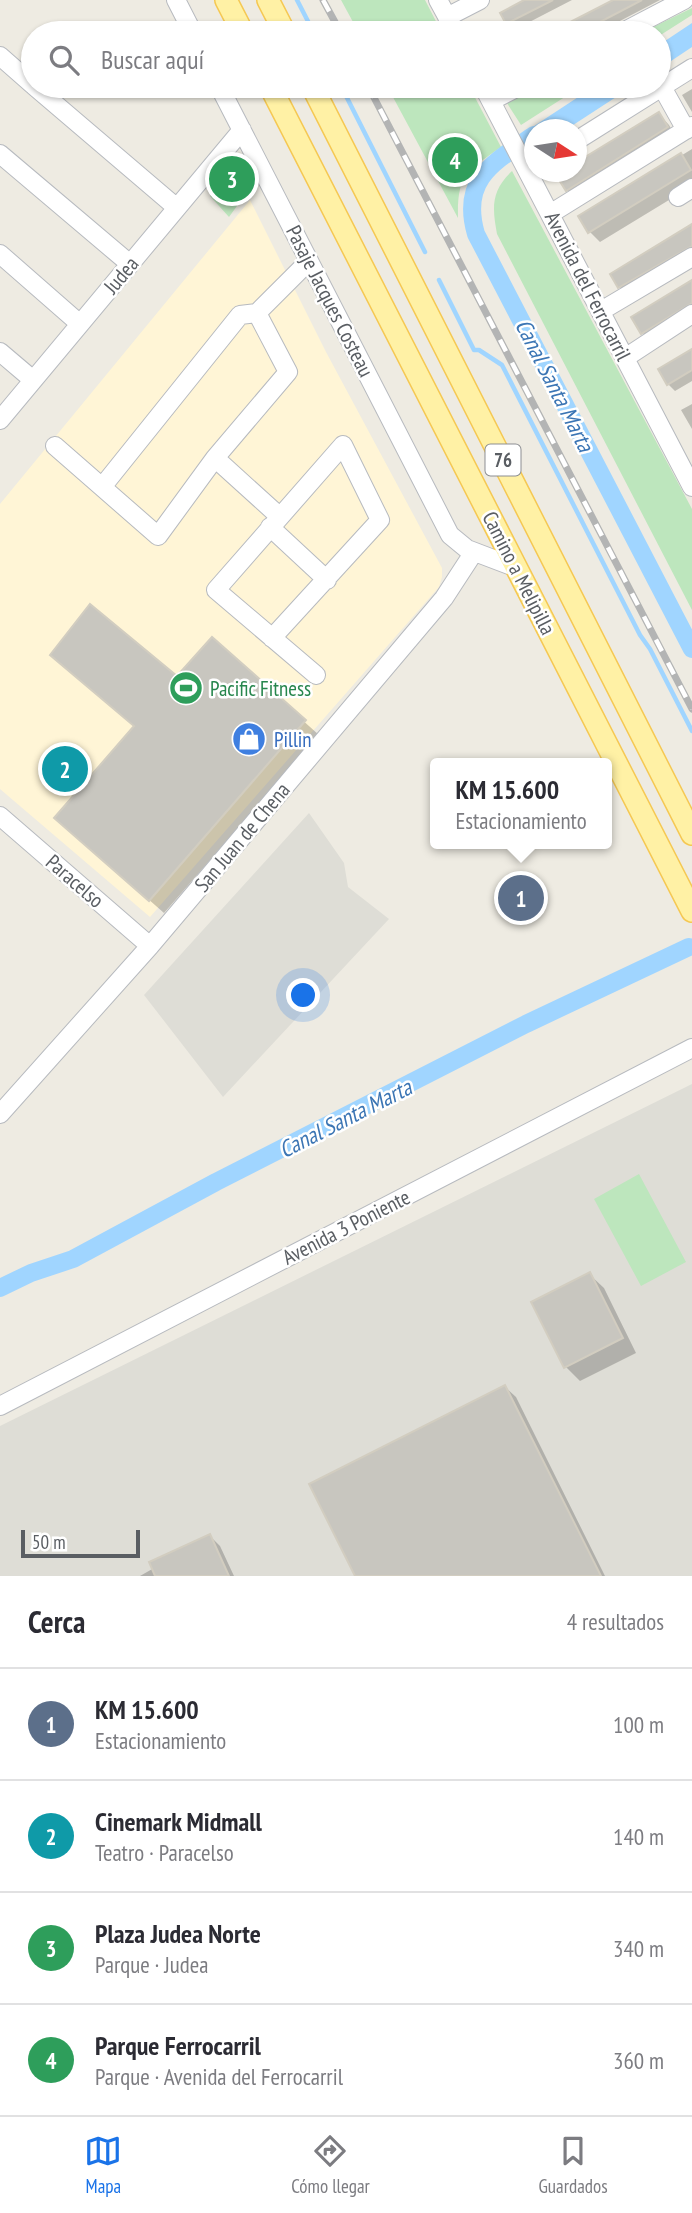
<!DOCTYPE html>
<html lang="es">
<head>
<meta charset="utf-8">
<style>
	body { margin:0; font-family:"PT Sans Narrow",sans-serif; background:#f2f2f3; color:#2b2b33 }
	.compass { position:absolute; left:524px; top:119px; width:63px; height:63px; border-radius:50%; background:#fff; box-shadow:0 2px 5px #0004; rotate:102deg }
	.scale { position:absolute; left:21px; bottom:18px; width:119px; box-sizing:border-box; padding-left:7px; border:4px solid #5a5e63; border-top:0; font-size:19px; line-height:24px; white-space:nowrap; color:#5a5e63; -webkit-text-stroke:5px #fff; paint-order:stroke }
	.you { position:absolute; left:304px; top:996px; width:24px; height:24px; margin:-18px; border:5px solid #fff; border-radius:50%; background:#1a73e8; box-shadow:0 0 0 10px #1a73e833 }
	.badge { display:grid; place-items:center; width:46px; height:46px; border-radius:50%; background:#1a73e8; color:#fff; font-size:23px; font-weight:700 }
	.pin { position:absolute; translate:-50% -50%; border:4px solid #fff; box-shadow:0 2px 7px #0006 }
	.popup { position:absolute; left:430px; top:758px; width:182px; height:91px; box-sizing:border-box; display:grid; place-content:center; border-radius:7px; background:#fff; filter:drop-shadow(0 2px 5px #0005); font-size:23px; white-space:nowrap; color:#7c7c81 }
	.popup b { font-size:26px; color:#2b2b33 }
	.popup::after { content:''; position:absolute; left:50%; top:100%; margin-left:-14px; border:14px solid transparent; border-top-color:#fff }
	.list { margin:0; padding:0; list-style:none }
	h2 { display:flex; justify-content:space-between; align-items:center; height:91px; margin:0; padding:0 28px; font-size:30px }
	h2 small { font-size:23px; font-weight:400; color:#7c7c81 }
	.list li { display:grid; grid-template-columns:46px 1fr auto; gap:21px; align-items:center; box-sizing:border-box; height:112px; padding:0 28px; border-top:2px solid #e1e1e2 }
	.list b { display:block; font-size:26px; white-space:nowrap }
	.list p { margin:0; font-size:23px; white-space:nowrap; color:#7c7c81 }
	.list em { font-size:23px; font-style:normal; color:#7c7c81 }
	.icon { flex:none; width:38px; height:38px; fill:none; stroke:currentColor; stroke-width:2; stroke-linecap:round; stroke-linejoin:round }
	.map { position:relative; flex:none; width:692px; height:1576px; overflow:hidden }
	.search { position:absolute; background:#fff; box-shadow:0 2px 5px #0004; left:21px; right:21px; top:21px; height:77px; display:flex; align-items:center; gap:18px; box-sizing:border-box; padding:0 24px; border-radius:38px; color:#7c7c81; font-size:26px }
	.sheet { height:539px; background:#fff }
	nav { display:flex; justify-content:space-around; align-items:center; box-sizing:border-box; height:98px; border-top:2px solid #e1e1e2; background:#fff; font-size:19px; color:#7c7c81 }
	nav a { display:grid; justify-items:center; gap:4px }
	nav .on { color:#1a73e8 }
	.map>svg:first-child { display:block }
	.commercial { fill:#fff5d6 }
	.industrial { fill:#deddd6 }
	.green { fill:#bde6bd }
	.water { fill:#a0d5ff }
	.shadow { fill:#0003 }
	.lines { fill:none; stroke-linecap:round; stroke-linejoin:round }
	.stream { stroke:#a0d5ff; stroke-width:4.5 }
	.canal { stroke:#a0d5ff; stroke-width:18 }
	.building { fill:#c8c6bf; stroke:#d2cdc0; stroke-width:2 }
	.minor-casing { stroke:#b7babf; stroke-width:20 }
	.major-casing { stroke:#f5c853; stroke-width:24 }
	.minor { stroke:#fff; stroke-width:18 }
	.major { stroke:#fff1a5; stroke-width:21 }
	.rail-casing { stroke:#b3b4b4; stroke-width:7 }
	.rail { stroke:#fff; stroke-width:4.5; stroke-dasharray:13; stroke-linecap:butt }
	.labels { text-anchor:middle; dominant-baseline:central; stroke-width:5; stroke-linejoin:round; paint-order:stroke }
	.shield { fill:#fff; stroke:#8c8e92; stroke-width:2 }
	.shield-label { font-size:19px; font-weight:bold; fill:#5a5e63 }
	.street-label { font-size:21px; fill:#5a5e63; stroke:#fff }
	.leisure-label { font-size:21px; fill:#27864d; stroke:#fff; text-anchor:start }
	.shop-label { font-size:21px; fill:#366cbe; stroke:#fff; text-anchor:start }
	.water-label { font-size:23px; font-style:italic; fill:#3b75b4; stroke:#fff }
</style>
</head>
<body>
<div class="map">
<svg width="692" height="1576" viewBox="0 0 692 1576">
	<rect width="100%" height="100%" fill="#eeebe2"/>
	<path class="commercial" d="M250 200 326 352 442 568V577L439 587 150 917 0 789V504Z"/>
	<path class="industrial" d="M309 813 344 863 348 887 389 919 223 1097 144 995Z
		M692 1084V1576H0V1426Z"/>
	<path class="green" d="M341 0H425L442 33H359Z
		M692 8V15L659 36V33H641Z
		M387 86H469L501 147C468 171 457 173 458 218Z
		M534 86H582L521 125 505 100Z
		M233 166 247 192 229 217 210 196Z
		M512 171 692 509V610L497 234C492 207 491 191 512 171Z
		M639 1174 686 1262 641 1286 594 1199Z"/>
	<path class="water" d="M692 23V47L659 69V45Z
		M595 86H633L567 129 534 130V148L525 132Z"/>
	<path class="shadow" d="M528 0H572L514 30 507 23Z
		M617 0H660L597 33H554Z
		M692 89V112L682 95Z
		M659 114 669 125 677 139 578 200 567 190 559 175 565 172H576V164Z
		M692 149V186L600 242 590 232 581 217Z
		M692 226V260L630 297 620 287Z
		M692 282V318L653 343 643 333Z
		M692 351V381L675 391 668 384Z
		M692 404V429L681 410Z
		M212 639 319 735 164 913 71 831 135 727 66 668 178 679Z
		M589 1274 604 1288 636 1353 580 1381 566 1367 533 1302Z
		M505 1387 516 1397 605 1576H357L311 1485Z
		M210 1536 220 1546 234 1576H140Z"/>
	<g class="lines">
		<path class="stream" d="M297 0 314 33
			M341 86 425 252
			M439 280 474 350H479L502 365 640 635 650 649 692 731"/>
		<path class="canal" d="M534 135C494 162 460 179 476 234L692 649
			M0 1288 31 1273 73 1259 216 1182 526 1024 689 947"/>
	</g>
	<path class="building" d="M524 0H553L506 24 500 13Z
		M613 0H642L579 33H549Z
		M659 112 668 127 566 191 554 172H577V162Z
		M681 153 691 170 588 233 578 216Z
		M692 224V246L618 288 610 274Z
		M692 280V303L641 334 631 317Z
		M692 349V370L667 385 658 369Z
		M90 604 177 676 212 637 306 720 149 901 54 818 134 726 50 655Z
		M590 1272 623 1338 564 1368 531 1302Z
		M505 1385 601 1576H355L309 1484Z
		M210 1534 229 1576H155L149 1562Z"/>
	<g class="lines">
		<g class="minor-casing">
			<path id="minor" d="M176 0 193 33
				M438 0 456 33
				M447 17 480 0
				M621 33 684 0
				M0 56 33 85
				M34 86 177 208
				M219 86 450 535 467 549 517 568
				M483 86 692 487
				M662 87 686 130
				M491 101 520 86
				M576 141 692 68
				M0 154 130 264
				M678 197 692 188
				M550 214 692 126
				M0 254 80 324
				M601 311 692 257
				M257 313 309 261
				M0 352 33 380
				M625 358 692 314
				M0 420 242 130
				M55 446 158 536 215 458 288 372 257 313
				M215 458 279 516
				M102 487 240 315 257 313
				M270 527 327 580
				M272 638 380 520 343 445 216 590 316 675
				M0 816 150 946
				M0 1114 150 946 444 598 474 552
				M0 1406 692 1048"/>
		</g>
		<g class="major-casing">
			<path id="major" d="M226 0 243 33
				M268 0 285 33
				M270 86 692 911
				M312 86 692 834"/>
		</g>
		<use href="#minor" class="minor"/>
		<use href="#major" class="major"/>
		<g class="rail-casing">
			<path id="rail" d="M323 0 341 33
				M368 86 692 709"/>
		</g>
		<use href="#rail" class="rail"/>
	</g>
	<defs>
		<g id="stadium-disc" transform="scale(1.75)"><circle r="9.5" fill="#2e9e5b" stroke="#fff"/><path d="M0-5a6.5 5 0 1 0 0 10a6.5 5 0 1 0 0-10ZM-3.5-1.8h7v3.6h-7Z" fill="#fff"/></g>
		<g id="shop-disc" transform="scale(1.75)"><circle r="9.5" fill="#3f7fe0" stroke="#fff"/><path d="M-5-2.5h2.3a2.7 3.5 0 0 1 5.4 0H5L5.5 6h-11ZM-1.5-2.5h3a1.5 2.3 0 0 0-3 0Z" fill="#fff"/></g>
	</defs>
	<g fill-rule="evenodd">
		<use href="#stadium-disc" x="186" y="688"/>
		<use href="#shop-disc" x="249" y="739"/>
	</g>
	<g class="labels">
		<rect class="shield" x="485.5" y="444.5" width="35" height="31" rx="5"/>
		<g class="shield-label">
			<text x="503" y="460">76</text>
		</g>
		<g class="street-label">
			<text transform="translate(121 275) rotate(-50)">Judea</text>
			<text transform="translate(588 286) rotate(63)">Avenida del Ferrocarril</text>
			<text transform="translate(330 301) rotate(63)">Pasaje Jacques Costeau</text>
			<text transform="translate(519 573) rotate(63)">Camino a Melipilla</text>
			<text transform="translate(242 837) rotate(-50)">San Juan de Chena</text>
			<text transform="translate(75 881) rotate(41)">Paracelso</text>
			<text transform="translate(346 1227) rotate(-27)">Avenida 3 Poniente</text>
		</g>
		<g class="leisure-label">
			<text x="210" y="688">Pacific Fitness</text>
		</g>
		<g class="shop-label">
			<text x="274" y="739">Pillin</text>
		</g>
		<g class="water-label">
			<text transform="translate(555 385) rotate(63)">Canal Santa Marta</text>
			<text transform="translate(345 1118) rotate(-27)">Canal Santa Marta</text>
		</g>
	</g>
</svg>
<svg class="compass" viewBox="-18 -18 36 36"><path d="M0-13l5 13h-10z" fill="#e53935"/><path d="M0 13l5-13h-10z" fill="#7c7c81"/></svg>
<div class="scale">50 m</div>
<div class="you"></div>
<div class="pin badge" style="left:521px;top:898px;background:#5c6f8a">1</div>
<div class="popup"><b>KM 15.600</b>Estacionamiento</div>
<div class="pin badge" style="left:65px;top:769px;background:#0f9aa8">2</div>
<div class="pin badge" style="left:232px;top:179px;background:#2e9e5b">3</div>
<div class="pin badge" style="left:455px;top:160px;background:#2e9e5b">4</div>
<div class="search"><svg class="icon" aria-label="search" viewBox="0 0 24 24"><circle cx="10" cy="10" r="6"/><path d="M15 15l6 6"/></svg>Buscar aquí</div>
</div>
<section class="sheet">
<h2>Cerca<small>4 resultados</small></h2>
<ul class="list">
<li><span class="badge" style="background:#5c6f8a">1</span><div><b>KM 15.600</b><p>Estacionamiento</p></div><em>100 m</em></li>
<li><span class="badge" style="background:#0f9aa8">2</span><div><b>Cinemark Midmall</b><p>Teatro · Paracelso</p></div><em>140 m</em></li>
<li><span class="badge" style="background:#2e9e5b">3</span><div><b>Plaza Judea Norte</b><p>Parque · Judea</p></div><em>340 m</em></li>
<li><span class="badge" style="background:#2e9e5b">4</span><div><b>Parque Ferrocarril</b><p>Parque · Avenida del Ferrocarril</p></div><em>360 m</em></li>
</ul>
</section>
<nav>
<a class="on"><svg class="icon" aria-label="map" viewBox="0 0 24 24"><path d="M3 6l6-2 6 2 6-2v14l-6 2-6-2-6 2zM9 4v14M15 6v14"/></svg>Mapa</a>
<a><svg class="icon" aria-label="directions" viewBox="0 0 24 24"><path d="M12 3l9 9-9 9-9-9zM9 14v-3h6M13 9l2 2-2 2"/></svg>Cómo llegar</a>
<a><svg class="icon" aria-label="saved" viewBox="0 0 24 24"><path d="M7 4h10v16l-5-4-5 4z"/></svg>Guardados</a>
</nav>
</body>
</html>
